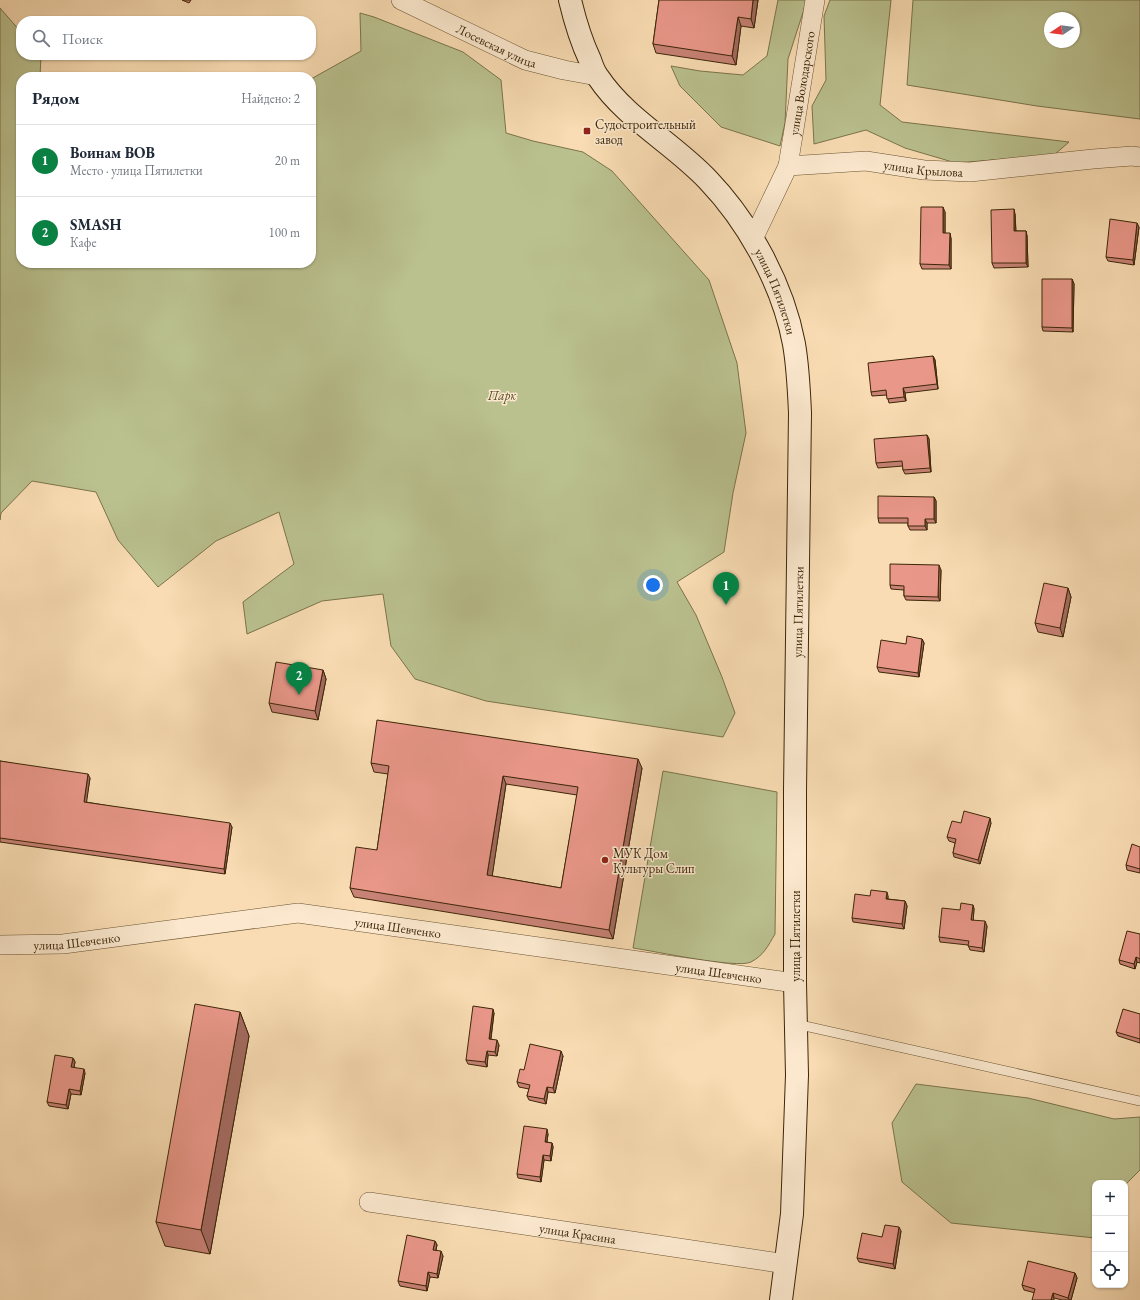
<!DOCTYPE html>
<html lang="ru">
<head>
<meta charset="utf-8">
<style>
	body { margin:0; font-family:"EB Garamond",serif; background:#f6f6f7; color:#1f2937 }
	.controls { position:absolute; right:12px; bottom:12px; display:grid; overflow:hidden; border-radius:8px; box-shadow:0 1px 3px #0004 }
	.controls button { width:36px; height:36px; display:grid; place-items:center; padding:0; border:0; border-bottom:1px solid #e0e1e3; background:#fff; color:#1f2937; font:20px sans-serif }
	.compass { position:absolute; left:1044px; top:12px; width:36px; height:36px; border-radius:50%; background:#fff; box-shadow:0 1px 3px #0004; rotate:257deg }
	.you { position:absolute; left:653px; top:585px; width:14px; height:14px; margin:-10px; border:3px solid #fff; border-radius:50%; background:#1a73e8; box-shadow:0 0 0 6px #1a73e833 }
	.badge { display:grid; place-items:center; width:26px; height:26px; border-radius:50%; background:#0b8043; color:#fff; font-size:13px; font-weight:700 }
	.pin { position:absolute; translate:-50% -33px; filter:drop-shadow(0 1px 2px #0008) }
	.pin::after { content:''; position:absolute; top:21px; width:14px; height:12px; background:inherit; clip-path:polygon(0 0,100% 0,50% 100%) }
	.list { margin:0; padding:0; list-style:none }
	h2 { display:flex; justify-content:space-between; align-items:center; height:52px; margin:0; padding:0 16px; font-size:17px }
	h2 small { font-size:13px; font-weight:400; color:#747a83 }
	.list li { display:grid; grid-template-columns:26px 1fr auto; gap:12px; align-items:center; box-sizing:border-box; height:72px; padding:0 16px; border-top:1px solid #e0e1e3 }
	.list b { display:block; font-size:15px; white-space:nowrap }
	.list p { margin:0; font-size:13px; white-space:nowrap; color:#747a83 }
	.list em { font-size:13px; font-style:normal; color:#747a83 }
	.icon { flex:none; width:22px; height:22px; fill:none; stroke:currentColor; stroke-width:2; stroke-linecap:round; stroke-linejoin:round }
	.map { position:relative; flex:none; width:1140px; height:1300px; overflow:hidden }
	.search { position:absolute; background:#fff; box-shadow:0 1px 3px #0004; left:16px; top:16px; width:300px; height:44px; display:flex; align-items:center; gap:10px; box-sizing:border-box; padding:0 14px; border-radius:16px; color:#747a83; font-size:15px }
	.panel { position:absolute; background:#fff; box-shadow:0 1px 3px #0004; left:16px; top:72px; width:300px; height:196px; border-radius:16px }
	.map>svg:first-child { display:block }
	.green { fill:#bac18f; stroke:#7b744b; fill-rule:evenodd }
	.lines { fill:none; stroke-linecap:round; stroke-linejoin:round }
	.lane-casing { stroke:#6b5432; stroke-width:10 }
	.street-casing { stroke:#6b5432; stroke-width:20 }
	.secondary-casing { stroke:#3c2607; stroke-width:24 }
	.lane { stroke:#fbe8ce; stroke-width:9 }
	.street { stroke:#fbe8ce; stroke-width:19 }
	.secondary { stroke:#fbe8ce; stroke-width:22 }
	.wall { fill:#c88276; stroke:#3c2607; fill-rule:evenodd }
	.shaded-wall { fill:#a36a60; stroke:#3c2607 }
	.building { fill:#e99789; stroke:#3c2607; fill-rule:evenodd }
	.poi-dot { fill:#8f2418; stroke:#fbe8ce; stroke-width:1.5 }
	.labels { text-anchor:middle; dominant-baseline:central; stroke-width:3; stroke-linejoin:round; paint-order:stroke }
	.street-label { font-size:13px; fill:#3c2607; stroke:#fbe8ce }
	.poi-label { font-size:13px; fill:#3c2607; stroke:#fbe8ce; text-anchor:start }
	.park-label { font-size:13px; font-style:italic; fill:#5c4d29; stroke:#fbe8ce }
</style>
</head>
<body>
<div class="map">
<svg width="1140" height="1300" viewBox="0 0 1140 1300">
	<rect width="100%" height="100%" fill="#f9dcb3"/>
	<filter id="stains"><feTurbulence type="fractalNoise" baseFrequency=".005" numOctaves="4"/><feColorMatrix values="0 0 0 0 .2 0 0 0 0 .09 0 0 0 0 .02 0 0 0 .5 -.17"/></filter>
	<radialGradient id="worn" r=".72"><stop offset=".6" stop-color="#630" stop-opacity="0"/><stop offset="1" stop-color="#630" stop-opacity=".3"/></radialGradient>
	<path class="green" d="M778 0H807L788 59 785 123 780 146 721 127 680 86 671 66 700 71 743 75 767 56Z
		M830 0H891L880 105 902 122 1069 142 1054 155 956 163 905 148 866 130 814 144 812 106 826 80 824 16Z
		M913 0H1140V119L1037 106 907 85ZM1050 18H1074V42H1050Z
		M0 8 21 32V55H41L40 77H21V263H311V79L361 51 360 13 374 17 463 52 501 80 506 133 533 141 583 152 612 171 709 280 737 363 746 433 733 493 724 552 677 582 696 615 722 677 735 713 723 737 486 701 415 679 391 646 383 594 322 601 247 634 243 602 294 564 279 512 216 541 158 587 118 540 96 492 32 481 1 513 0 520Z
		M663 771 777 792 775 934C768 946 764 955 751 962 737 969 654 951 633 948Z
		M916 1084 1028 1098 1114 1119 1140 1117V1170L1125 1185V1183H1095V1238L951 1223 902 1182 892 1123Z"/>
	<g class="lines">
		<g class="lane-casing">
			<path id="lane" d="M796 1024 1140 1101"/>
		</g>
		<g class="street-casing">
			<g id="street">
				<path id="s1" d="M401 0 525 60 564 70 597 76"/>
				<path id="s2" d="M788 166 815 0"/>
				<path id="s3" d="M753 239 788 166 866 161 924 170 970 172 1093 159 1132 156 1140 157"/>
				<path id="s4" d="M0 945 63 944 298 913 795 983"/>
				<path id="s5" d="M369 1202 786 1264"/>
			</g>
		</g>
		<g class="secondary-casing">
			<g id="secondary">
				<path id="s6" d="M570 0C575 21 581 41 590 60 592 66 594 72 598 77 626 119 673 143 708 180 749 223 783 285 794 344 798 367 799 390 800 413L795 790V983L797 1075 792 1214 781 1300"/>
			</g>
		</g>
		<use href="#lane" class="lane"/>
		<use href="#street" class="street"/>
		<use href="#secondary" class="secondary"/>
	</g>
	<path class="wall" d="M182 0H191L189 3Z
		M659 0H758L754 28 741 26 736 65 656 53 653 44Z
		M945 212V233L951 238V269H922L920 264Z
		M1015 214 1016 231H1026L1027 236 1028 267 994 268 992 263Z
		M1139 227 1134 265 1108 261 1106 257Z
		M1072 279 1074 284 1073 332 1043 331 1042 327Z
		M933 356 935 360 938 389 905 393 906 401 889 403 887 395 872 396 871 392Z
		M927 435 929 439 931 472 905 474 903 470V466L878 468 876 463Z
		M934 497 936 501V523H927V530H910L908 526V523H879L878 518Z
		M941 570 940 601 906 600 904 596V590L891 589 890 585Z
		M1068 588 1071 597 1063 637 1038 632 1035 623Z
		M922 639 924 643 919 677 879 672 877 667 906 644Z
		M323 670 326 679 318 720 272 712 269 703Z
		M0 761 90 778 86 802 232 827 225 874 0 842Z
		M371 763 642 768 613 939 354 897 350 888 377 850 388 774 374 772ZM506 784 577 795 561 888 492 876Z
		M961 823H991L980 864 954 857 953 853 955 843 949 841 947 837Z
		M1140 847V873L1127 870 1126 865Z
		M870 896H888V899L905 901 907 906 904 929 853 922 852 918Z
		M973 905 974 909 973 920 987 926 984 952 970 950 968 945 940 942 939 937 960 910Z
		M1140 934V963L1137 962 1135 969 1120 964 1119 960Z
		M240 1012 249 1036 210 1254 165 1246 156 1222Z
		M494 1013 491 1039 499 1045 497 1056 488 1055 487 1067 468 1064 466 1060Z
		M1140 1014V1043L1118 1036 1116 1032Z
		M563 1056 555 1093 548 1092 546 1104 529 1100 527 1096 529 1089 519 1087 517 1082 524 1070Z
		M73 1058 75 1062 74 1067 85 1073 81 1095 71 1094 68 1109 49 1106 47 1102Z
		M548 1134 547 1142 552 1143 553 1147 551 1161 544 1160 541 1182 518 1178 517 1174Z
		M901 1231 895 1269 859 1262 857 1258 882 1237Z
		M435 1241 437 1245 436 1250 443 1256 438 1278 430 1277 427 1291 400 1286 398 1281Z
		M1075 1273 1077 1278 1071 1300H1062L1024 1290 1022 1285Z"/>
	<path class="shaded-wall" d="M753 0H758L754 28 751 19Z
		M738 17 741 26 736 65 732 56Z
		M943 207 945 212V238L943 233Z
		M1014 209 1015 214 1016 236 1014 231Z
		M1137 223 1139 227 1134 265 1133 260Z
		M1026 231 1027 236 1028 267 1026 263Z
		M950 233 951 238V269L949 265Z
		M1072 279 1074 284 1073 332 1072 328Z
		M933 356 935 360 938 389 937 384Z
		M903 388 905 393 906 401 904 397Z
		M927 435 929 439 931 472 930 468Z
		M934 497 936 501V523L934 519Z
		M925 519 927 523V530L925 526Z
		M939 565 941 570 940 601 938 597Z
		M1068 588 1071 597 1063 637 1060 628Z
		M922 639 924 643 919 677 918 673Z
		M323 670 326 679 318 720 315 711Z
		M638 759 642 768 613 939 609 930Z
		M88 774 90 778 86 806 84 802Z
		M503 776 506 784 491 884 487 875Z
		M990 818 991 823 980 864 978 860Z
		M230 823 232 827 225 874 224 869Z
		M887 892 888 896 887 903 886 899Z
		M905 901 907 906 904 929 902 924Z
		M973 905 974 909 973 924 971 920Z
		M985 921 987 926 984 952 982 948Z
		M1136 957 1137 962 1135 969 1134 964Z
		M493 1009 494 1013 490 1044 489 1039Z
		M240 1012 249 1036 210 1254 201 1230Z
		M497 1040 499 1045 497 1056 495 1052Z
		M487 1051 488 1055 487 1067 485 1062Z
		M561 1051 563 1056 555 1093 553 1088Z
		M73 1058 75 1062 73 1072 71 1067Z
		M84 1069 85 1073 81 1095 80 1091Z
		M547 1087 548 1092 546 1104 544 1099Z
		M69 1089 71 1094 68 1109 66 1105Z
		M547 1129 548 1134 546 1146 545 1142Z
		M552 1143 553 1147 551 1161 550 1156Z
		M543 1155 544 1160 541 1182 540 1177Z
		M899 1227 901 1231 895 1269 893 1264Z
		M435 1241 437 1245 435 1254 433 1250Z
		M441 1251 443 1256 438 1278 437 1274Z
		M428 1272 430 1277 427 1291 426 1286Z
		M1075 1273 1077 1278 1071 1300H1069L1068 1298Z
		M1053 1293 1054 1298V1300H1051Z"/>
	<path class="building" d="M659 0H753L751 19 738 17 732 56 653 44Z
		M921 207H943V233H950L949 265 920 264Z
		M1014 209V231H1026V263H992L991 210Z
		M1110 219 1137 223 1133 260 1106 257Z
		M1042 279H1072V328L1042 327Z
		M933 356 937 384 903 388 904 397 887 399 886 390 871 392 868 363Z
		M927 435 930 468 903 470 902 461 876 463 874 439Z
		M878 496 934 497V519H925V526H908V518H878Z
		M890 564 939 565 938 597 904 596V586L890 585Z
		M1044 583 1068 588 1060 628 1035 623Z
		M907 636 922 639 918 673 877 667 881 640 906 644Z
		M276 662 323 670 315 711 269 703Z
		M377 720 638 759 609 930 350 888 356 847 377 850 389 766 371 763ZM503 776 578 787 561 888 487 875Z
		M0 761 88 774 84 802 230 823 224 869 0 838Z
		M964 811 990 818 978 860 953 853 956 839 947 837 952 821 961 823Z
		M1132 844 1140 847V869L1126 865Z
		M871 890 887 892 886 899 905 901 902 924 852 918 855 894 870 896Z
		M961 903 973 905 971 920 985 921 982 948 968 946 969 941 939 937 942 908 960 910Z
		M1127 931 1140 934V959L1136 957 1134 964 1119 960Z
		M195 1004 240 1012 201 1230 156 1222Z
		M473 1006 493 1009 489 1039 497 1040 495 1052 487 1051 485 1062 466 1060Z
		M1123 1009 1140 1014V1039L1116 1032Z
		M530 1044 561 1051 553 1088 547 1087 544 1099 527 1096 530 1085 517 1082 520 1069 524 1070Z
		M55 1055 73 1058 71 1067 84 1069 80 1091 69 1089 66 1105 47 1102Z
		M524 1126 547 1129 545 1142 552 1143 550 1156 543 1155 540 1177 517 1174Z
		M885 1225 899 1227 893 1264 857 1258 862 1233 882 1237Z
		M407 1235 435 1241 433 1250 441 1251 437 1274 428 1272 426 1286 398 1281Z
		M1028 1261 1075 1273 1068 1298 1053 1293 1051 1300H1032L1035 1289 1022 1285Z"/>
	<g class="poi-dot">
		<rect x="583" y="127" width="8" height="8" rx="2"/>
		<circle cx="605" cy="860" r="4"/>
	</g>
	<g class="labels">
		<g class="street-label">
			<text stroke="none"><textPath href="#s1" startOffset="106">Лосевская улица</textPath></text>
			<text stroke="none"><textPath href="#s2" startOffset="84">улица Володарского</textPath></text>
			<text stroke="none"><textPath href="#s3" startOffset="217">улица Крылова</textPath></text>
			<text stroke="none"><textPath href="#s6" startOffset="365">улица Пятилетки</textPath></text>
			<text transform="translate(798 612) rotate(-89)">улица Пятилетки</text>
			<text stroke="none"><textPath href="#s4" startOffset="401">улица Шевченко</textPath></text>
			<text transform="translate(795 936) rotate(-90)">улица Пятилетки</text>
			<text stroke="none"><textPath href="#s4" startOffset="77">улица Шевченко</textPath></text>
			<text stroke="none"><textPath href="#s4" startOffset="725">улица Шевченко</textPath></text>
			<text stroke="none"><textPath href="#s5" startOffset="211">улица Красина</textPath></text>
		</g>
		<g class="poi-label">
			<text x="595" y="124">Судостроительный<tspan x="595" dy="15">завод</tspan></text>
			<text x="613" y="853">МУК Дом<tspan x="613" dy="15">Культуры Слип</tspan></text>
		</g>
		<g class="park-label">
			<text x="502" y="395">Парк</text>
		</g>
	</g>
	<rect width="100%" height="100%" filter="url(#stains)"/>
	<rect width="100%" height="100%" fill="url(#worn)"/>
</svg>
<div class="controls">
<button>+</button>
<button>−</button>
<button><svg class="icon" aria-label="locate" viewBox="0 0 24 24"><circle cx="12" cy="12" r="6"/><path d="M12 2v4M12 18v4M2 12h4M18 12h4"/></svg></button>
</div>
<svg class="compass" viewBox="-18 -18 36 36"><path d="M0-13l5 13h-10z" fill="#e53935"/><path d="M0 13l5-13h-10z" fill="#747a83"/></svg>
<div class="you"></div>
<div class="pin badge" style="left:726px;top:605px">1</div>
<div class="pin badge" style="left:299px;top:695px">2</div>
<div class="search"><svg class="icon" aria-label="search" viewBox="0 0 24 24"><circle cx="10" cy="10" r="6"/><path d="M15 15l6 6"/></svg>Поиск</div>
<section class="panel">
<h2>Рядом<small>Найдено: 2</small></h2>
<ul class="list">
<li><span class="badge">1</span><div><b>Воинам ВОВ</b><p>Место · улица Пятилетки</p></div><em>20 m</em></li>
<li><span class="badge">2</span><div><b>SMASH</b><p>Кафе</p></div><em>100 m</em></li>
</ul>
</section>
</div>
</body>
</html>
